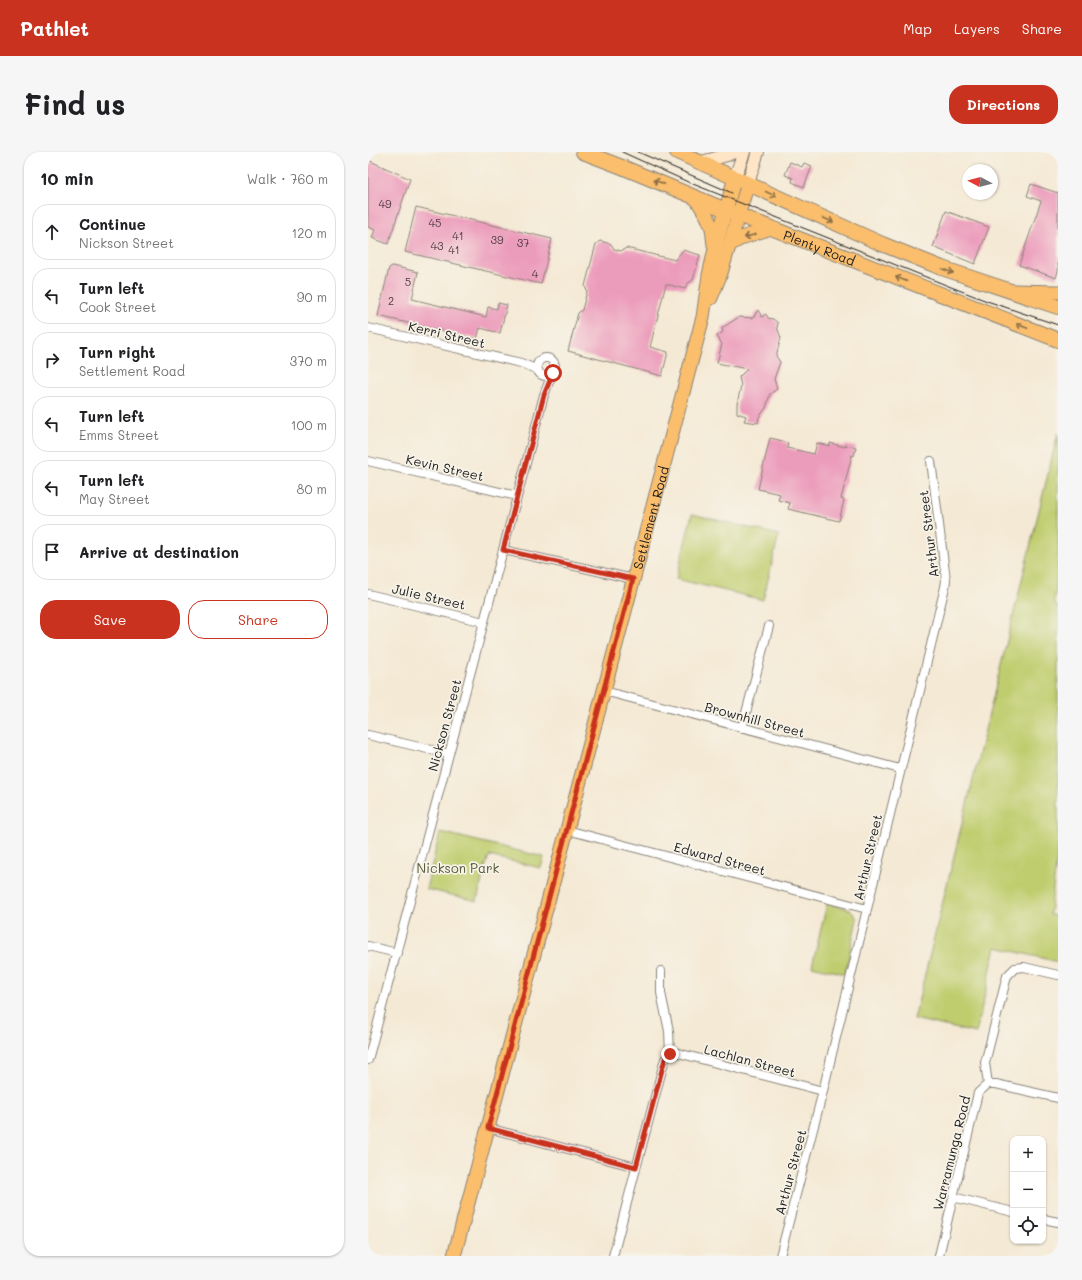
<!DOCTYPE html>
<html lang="en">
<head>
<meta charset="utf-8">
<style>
	body { margin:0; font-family:Mali,sans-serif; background:#f6f6f6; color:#202124 }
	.controls { position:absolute; right:12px; bottom:12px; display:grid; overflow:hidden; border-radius:8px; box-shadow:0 1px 3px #0004 }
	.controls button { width:36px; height:36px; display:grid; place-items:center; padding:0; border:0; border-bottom:1px solid #e0e0e0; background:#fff; color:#202124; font:20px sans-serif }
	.compass { position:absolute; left:594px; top:12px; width:36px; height:36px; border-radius:50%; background:#fff; box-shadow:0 1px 3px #0004; rotate:277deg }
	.stop { position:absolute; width:12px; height:12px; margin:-9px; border:3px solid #c8321e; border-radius:50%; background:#fff }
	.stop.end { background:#c8321e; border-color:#fff; box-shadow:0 1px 4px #0008 }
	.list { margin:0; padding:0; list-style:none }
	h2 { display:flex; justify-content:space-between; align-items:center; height:52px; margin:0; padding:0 16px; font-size:17px }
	h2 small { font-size:13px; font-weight:400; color:#757577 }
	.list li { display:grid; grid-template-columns:26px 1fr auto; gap:12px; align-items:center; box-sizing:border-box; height:56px; margin:0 8px 8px; padding:0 8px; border:1px solid #e0e0e0; border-radius:16px }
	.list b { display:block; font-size:15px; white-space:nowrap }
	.list p { margin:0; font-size:13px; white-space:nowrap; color:#757577 }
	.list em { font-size:13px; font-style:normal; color:#757577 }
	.actions { display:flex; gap:8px; padding:12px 16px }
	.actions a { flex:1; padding:9px 0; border:1px solid #c8321e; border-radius:16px; text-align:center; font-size:14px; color:#c8321e }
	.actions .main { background:#c8321e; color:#fff }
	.icon { flex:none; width:22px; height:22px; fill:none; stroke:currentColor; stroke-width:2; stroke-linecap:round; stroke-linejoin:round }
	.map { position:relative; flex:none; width:690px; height:1104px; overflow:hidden; border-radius:16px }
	header { display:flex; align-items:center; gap:24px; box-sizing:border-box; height:56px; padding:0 20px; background:#c8321e; color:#fff }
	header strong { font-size:19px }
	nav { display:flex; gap:22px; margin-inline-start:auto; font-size:14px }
	.intro { display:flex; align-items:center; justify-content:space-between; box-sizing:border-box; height:96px; padding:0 24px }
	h1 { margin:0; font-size:28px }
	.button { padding:10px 18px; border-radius:16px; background:#c8321e; color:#fff; font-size:14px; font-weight:700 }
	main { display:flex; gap:24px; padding:0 24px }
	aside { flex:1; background:#fff; border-radius:16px; box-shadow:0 1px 3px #0004 }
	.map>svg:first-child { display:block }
	.green { fill:#c0cd6e; stroke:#6e7445 }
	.building { fill:#ec9cbb }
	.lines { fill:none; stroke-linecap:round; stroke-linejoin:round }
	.minor-casing { stroke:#888278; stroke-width:10 }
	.secondary-casing { stroke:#888278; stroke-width:14 }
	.primary-casing { stroke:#888278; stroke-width:15 }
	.trunk-casing { stroke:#888278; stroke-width:16 }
	.minor { stroke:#fff; stroke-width:8 }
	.secondary { stroke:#fde5c5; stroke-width:12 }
	.primary { stroke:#fabe6d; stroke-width:13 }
	.trunk { stroke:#fabe6d; stroke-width:14 }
	.tram { stroke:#1c1c1c; stroke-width:1 }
	.oneway { stroke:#8b6d44 }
	.route { stroke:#c8321e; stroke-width:5 }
	.labels { text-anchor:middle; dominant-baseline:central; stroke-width:3.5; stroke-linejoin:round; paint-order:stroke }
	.number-label { font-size:11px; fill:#503c44 }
	.street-label { font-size:13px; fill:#1c1c1c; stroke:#f7f3e8 }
	.park-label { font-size:13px; fill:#555a39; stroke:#f7f3e8 }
</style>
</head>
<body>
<header>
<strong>Pathlet</strong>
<nav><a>Map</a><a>Layers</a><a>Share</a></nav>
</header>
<div class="intro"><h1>Find us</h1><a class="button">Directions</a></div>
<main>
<aside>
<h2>10 min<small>Walk · 760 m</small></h2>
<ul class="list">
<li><svg class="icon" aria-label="ahead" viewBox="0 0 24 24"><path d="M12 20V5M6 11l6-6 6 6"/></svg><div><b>Continue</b><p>Nickson Street</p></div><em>120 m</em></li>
<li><svg class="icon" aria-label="left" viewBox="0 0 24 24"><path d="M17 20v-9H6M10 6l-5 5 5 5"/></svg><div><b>Turn left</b><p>Cook Street</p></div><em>90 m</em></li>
<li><svg class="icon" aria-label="right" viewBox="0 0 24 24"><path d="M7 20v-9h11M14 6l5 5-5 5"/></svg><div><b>Turn right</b><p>Settlement Road</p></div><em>370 m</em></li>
<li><svg class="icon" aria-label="left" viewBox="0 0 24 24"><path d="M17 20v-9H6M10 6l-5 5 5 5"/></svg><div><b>Turn left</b><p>Emms Street</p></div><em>100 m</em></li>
<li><svg class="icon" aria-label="left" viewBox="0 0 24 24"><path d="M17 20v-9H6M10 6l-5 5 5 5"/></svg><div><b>Turn left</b><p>May Street</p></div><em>80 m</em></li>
<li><svg class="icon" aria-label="arrive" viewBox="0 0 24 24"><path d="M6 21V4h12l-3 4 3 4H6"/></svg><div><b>Arrive at destination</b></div></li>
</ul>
<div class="actions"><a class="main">Save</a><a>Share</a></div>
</aside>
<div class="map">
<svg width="690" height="1104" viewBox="0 0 690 1104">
	<rect width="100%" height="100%" fill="#f7f3e8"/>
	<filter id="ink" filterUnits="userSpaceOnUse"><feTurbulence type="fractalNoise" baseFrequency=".025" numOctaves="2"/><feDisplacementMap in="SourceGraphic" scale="8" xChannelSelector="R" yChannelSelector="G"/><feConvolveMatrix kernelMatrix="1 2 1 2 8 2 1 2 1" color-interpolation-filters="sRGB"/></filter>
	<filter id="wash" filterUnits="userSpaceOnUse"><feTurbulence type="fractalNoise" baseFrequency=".012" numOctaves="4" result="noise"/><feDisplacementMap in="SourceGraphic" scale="16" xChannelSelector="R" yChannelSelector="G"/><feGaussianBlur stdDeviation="0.9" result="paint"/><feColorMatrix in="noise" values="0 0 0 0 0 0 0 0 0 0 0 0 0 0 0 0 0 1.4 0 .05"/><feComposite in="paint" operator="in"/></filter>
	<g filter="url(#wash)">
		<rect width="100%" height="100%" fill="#f4e9d4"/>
		<path class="green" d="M690 281V420L686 450 690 456V695L682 763 690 764V810L628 795 608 881 546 867Z
			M324 362 411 383 395 448 308 427Z
			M72 680 176 705 173 716 121 704 116 719 109 749 58 737Z
			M459 752C472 755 483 754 489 767L477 822 444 814Z"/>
		<g id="blocks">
			<path class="building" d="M0 8 42 27 20 92 4 86 7 78 0 75Z
				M422 10 434 15 436 11 444 14 436 35 424 30 425 26 417 23Z
				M663 32 690 41V119L688 126 651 113 673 49 659 44Z
				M48 55 184 87 173 132 37 100Z
				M578 59 621 75 607 112 565 95Z
				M232 89 243 92 246 97 253 99 258 96 307 108 315 98 332 103 325 128 319 132 317 137 298 132 282 195 300 200 294 224 200 199 210 161 214 158 219 139 217 134 228 92Z
				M24 114 50 120 44 147 118 165 120 155 129 157 130 151 139 153 132 181 112 176 109 187 10 164 21 116Z
				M390 158 394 165 398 162 400 166 405 167 410 171 409 175 413 186 408 204 412 210 406 227 409 237 402 242 398 256 391 265 390 271 376 269 378 264 369 261V252L373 234 371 225 379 217 349 211 354 192 349 184 355 180 354 176 371 165 385 166Z
				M402 286 415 289V290L420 291 419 296 446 302 449 291 462 294V291L477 295 478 293 488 295 486 304 484 303 473 347 476 348 471 369 420 357 422 351 410 348 412 342 390 337Z"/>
		</g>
	</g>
	<g filter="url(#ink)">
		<use href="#blocks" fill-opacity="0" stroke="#888278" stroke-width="1"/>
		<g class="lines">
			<g class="minor-casing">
				<path id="minor" d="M0 176 153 211 170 218
					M169 215a9 9 0 1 1 18 0a9 9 0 1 1-18 0Z
					M0 309 149 344
					M135 398 265 427
					M0 442 116 470
					M236 539 532 617
					M374 576 401 474
					M0 583 81 602
					M199 678 499 757
					M0 794 29 801
					M293 819V841L301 879 302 902
					M302 902 310 901 455 939
					M0 908 176 243 184 222
					M620 932H628L690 946
					M120 976 268 1015
					M585 1045 645 1060
					M675 1067 690 1070
					M245 1104 295 914 297 907 302 902
					M412 1104 455 939 577 435 578 428 563 309
					M571 1104 610 941 620 932 617 911 639 824 647 816 656 815 690 823"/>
			</g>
			<g class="secondary-casing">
				<path id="secondary" d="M334 10 359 3 366 0
					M367 25 376 0
					M380 31 390 0"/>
			</g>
			<g class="primary-casing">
				<g id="primary">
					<path d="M327 45 339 64 344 76 346 93"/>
					<path d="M361 93 376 85 403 76"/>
					<path d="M646 139 690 140"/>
					<path d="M343 146 353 121 380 31"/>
					<path id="s1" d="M86 1104 335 165 341 123 347 97 367 25"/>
				</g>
			</g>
			<g class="trunk-casing">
				<g id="trunk">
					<path id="s2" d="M215 0 254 15 370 63 690 188"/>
					<path d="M309 0 514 92 574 116 690 155"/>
				</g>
			</g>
			<use href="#minor" class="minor"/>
			<use href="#secondary" class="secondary"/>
			<use href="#primary" class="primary"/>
			<use href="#trunk" class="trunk"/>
			<path class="tram" d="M254 0 320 30 583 135 619 149 690 173
				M270 0 364 41"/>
		</g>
		<defs><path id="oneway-shaft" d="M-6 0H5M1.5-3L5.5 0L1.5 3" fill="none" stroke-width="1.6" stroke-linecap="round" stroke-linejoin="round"/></defs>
		<g class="oneway">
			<use href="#oneway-shaft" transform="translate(291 30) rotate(-157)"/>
			<use href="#oneway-shaft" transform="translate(403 42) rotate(25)"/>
			<use href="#oneway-shaft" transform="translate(460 68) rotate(24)"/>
			<use href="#oneway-shaft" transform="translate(382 84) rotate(164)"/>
			<use href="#oneway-shaft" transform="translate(580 119) rotate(20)"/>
			<use href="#oneway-shaft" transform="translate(533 127) rotate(-159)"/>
			<use href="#oneway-shaft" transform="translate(654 174) rotate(-159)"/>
		</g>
	</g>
	<g class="lines" filter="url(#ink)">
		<path class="route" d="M185 221 176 243 135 398 265 427 120 976 268 1015 295 914 297 907 302 902"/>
	</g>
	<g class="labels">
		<g class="number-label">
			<text x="17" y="51">49</text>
			<text x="67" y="70">45</text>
			<text x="90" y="83">41</text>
			<text x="129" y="87">39</text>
			<text x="155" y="90">37</text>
			<text x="69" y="93">43</text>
			<text x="86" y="97">41</text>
			<text x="167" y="121">4</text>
			<text x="40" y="129">5</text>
			<text x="23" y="148">2</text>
		</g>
		<g class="street-label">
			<text stroke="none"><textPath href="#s2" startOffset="255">Plenty Road</textPath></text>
			<text transform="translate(79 182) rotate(13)">Kerri Street</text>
			<text transform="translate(77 315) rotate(13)">Kevin Street</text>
			<text stroke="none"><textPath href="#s1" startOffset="764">Settlement Road</textPath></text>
			<text transform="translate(560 382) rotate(-97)">Arthur Street</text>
			<text transform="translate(61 444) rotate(13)">Julie Street</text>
			<text transform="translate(387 567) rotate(15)">Brownhill Street</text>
			<text transform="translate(76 573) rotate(-75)">Nickson Street</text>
			<text transform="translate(499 705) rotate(-77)">Arthur Street</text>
			<text transform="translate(352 706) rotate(15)">Edward Street</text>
			<text transform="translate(382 908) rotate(15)">Lachlan Street</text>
			<text transform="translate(583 1001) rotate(-76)">Warramunga Road</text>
			<text transform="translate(422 1020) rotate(-75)">Arthur Street</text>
		</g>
		<g class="park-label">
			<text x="90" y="715">Nickson Park</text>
		</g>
	</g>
</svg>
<div class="controls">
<button>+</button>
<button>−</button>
<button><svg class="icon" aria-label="locate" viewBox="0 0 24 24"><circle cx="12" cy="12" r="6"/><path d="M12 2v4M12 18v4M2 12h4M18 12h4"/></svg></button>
</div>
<svg class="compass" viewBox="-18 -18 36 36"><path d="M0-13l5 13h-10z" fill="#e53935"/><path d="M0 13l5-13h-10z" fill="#757577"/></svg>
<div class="stop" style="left:185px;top:221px"></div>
<div class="stop end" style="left:302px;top:902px"></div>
</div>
</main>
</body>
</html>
